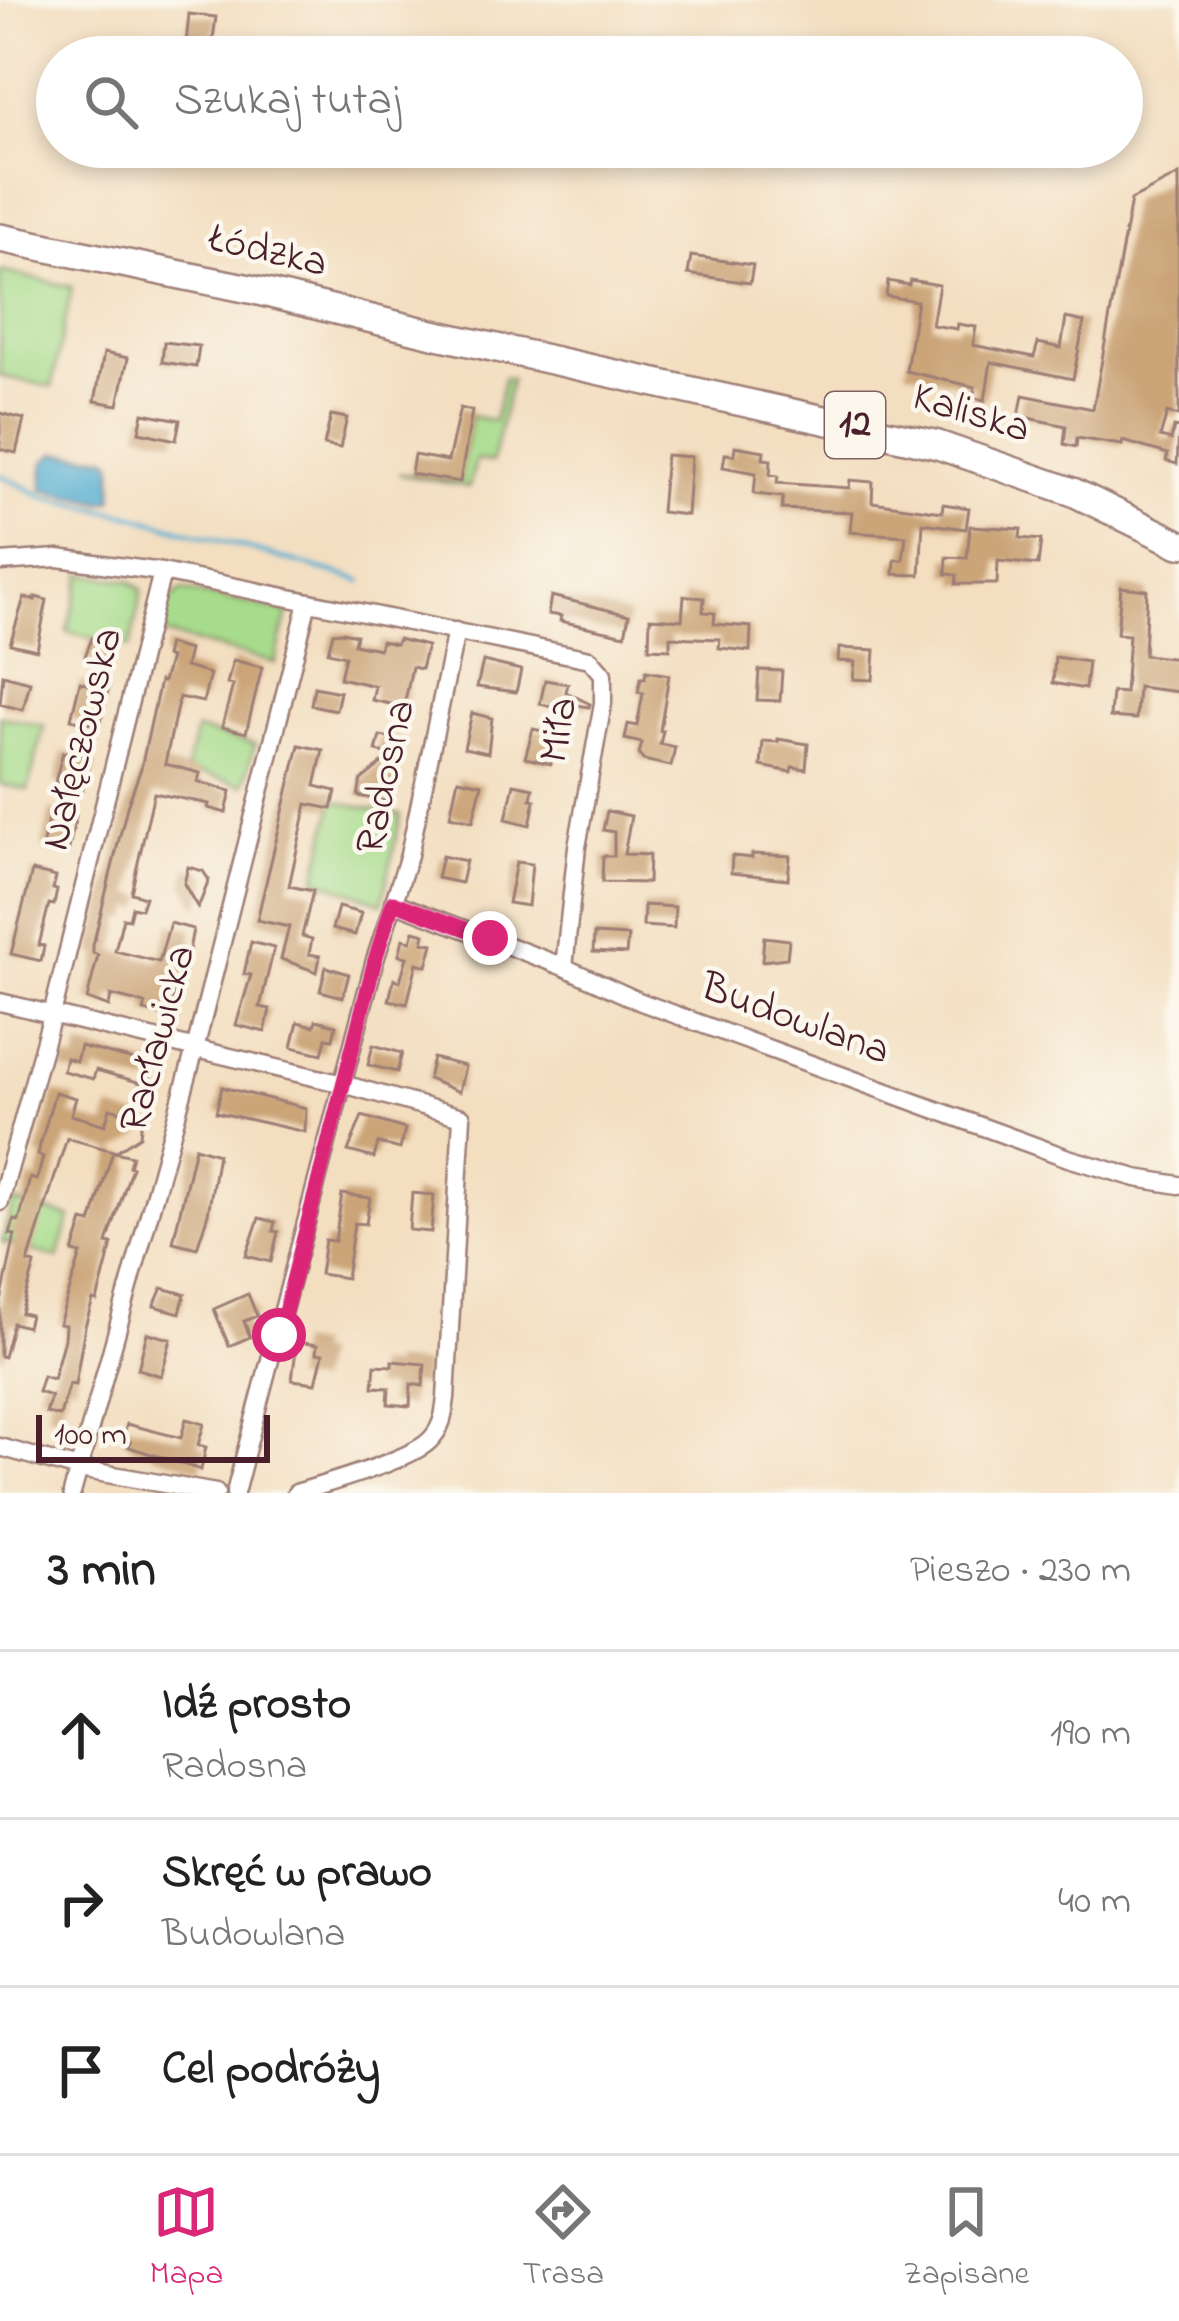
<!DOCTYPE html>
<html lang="pl">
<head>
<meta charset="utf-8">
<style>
	body { margin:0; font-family:"Indie Flower",sans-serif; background:#f6f6f6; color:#222 }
	.scale { position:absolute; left:36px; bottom:30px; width:234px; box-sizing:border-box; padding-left:12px; border:6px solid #4a1f2b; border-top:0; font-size:33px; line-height:42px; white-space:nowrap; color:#4a1f2b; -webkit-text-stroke:9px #fbf7ec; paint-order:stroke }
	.stop { position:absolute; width:36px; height:36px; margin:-27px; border:9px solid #db2777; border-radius:50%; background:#fff }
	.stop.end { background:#db2777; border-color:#fff; box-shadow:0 3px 12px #0008 }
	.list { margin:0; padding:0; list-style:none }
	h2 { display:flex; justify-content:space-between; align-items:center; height:156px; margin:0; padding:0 48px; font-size:51px }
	h2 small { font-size:39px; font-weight:400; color:#767676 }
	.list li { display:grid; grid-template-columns:78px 1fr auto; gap:36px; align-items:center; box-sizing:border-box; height:168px; padding:0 48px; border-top:3px solid #e0e0e0 }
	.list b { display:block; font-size:45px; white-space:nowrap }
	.list p { margin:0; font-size:39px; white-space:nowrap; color:#767676 }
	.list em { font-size:39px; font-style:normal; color:#767676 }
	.icon { flex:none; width:66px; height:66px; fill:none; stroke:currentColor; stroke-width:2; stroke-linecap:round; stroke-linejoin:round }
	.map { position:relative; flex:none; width:1179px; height:1493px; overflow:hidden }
	.search { position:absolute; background:#fff; box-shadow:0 6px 18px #0003; left:36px; right:36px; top:36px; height:132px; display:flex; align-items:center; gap:30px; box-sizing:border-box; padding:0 42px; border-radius:66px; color:#767676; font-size:45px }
	.sheet { height:660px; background:#fff }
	nav { display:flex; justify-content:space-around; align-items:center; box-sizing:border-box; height:168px; border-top:3px solid #e0e0e0; background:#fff; font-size:33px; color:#767676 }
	nav a { display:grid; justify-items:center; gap:6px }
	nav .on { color:#db2777 }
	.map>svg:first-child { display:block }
	.green { fill:#a7dc8c; stroke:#787e5c; stroke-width:3 }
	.water { fill:#53aed1; stroke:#4e667e; stroke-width:3 }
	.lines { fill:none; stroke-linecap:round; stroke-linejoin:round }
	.stream { stroke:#53aed1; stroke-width:4.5 }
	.building { fill:#cba478 }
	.minor-casing { stroke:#9e7e76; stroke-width:21 }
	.primary-casing { stroke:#9e7e76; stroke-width:32 }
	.minor { stroke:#fff; stroke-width:16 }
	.primary { stroke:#fff; stroke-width:27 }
	.route { stroke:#db2777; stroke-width:15 }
	.labels { text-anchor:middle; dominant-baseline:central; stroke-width:9; stroke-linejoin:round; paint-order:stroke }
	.shield { fill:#fbf7ec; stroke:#7f6065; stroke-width:3 }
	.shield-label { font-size:39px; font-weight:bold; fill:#4a1f2b }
	.street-label { font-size:42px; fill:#4a1f2b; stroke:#fbf7ec }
</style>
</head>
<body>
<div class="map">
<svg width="1179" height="1493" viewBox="0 0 1179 1493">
	<rect width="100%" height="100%" fill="#fbf7ec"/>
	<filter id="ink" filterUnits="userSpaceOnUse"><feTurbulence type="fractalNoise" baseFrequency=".00833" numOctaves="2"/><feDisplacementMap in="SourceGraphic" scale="24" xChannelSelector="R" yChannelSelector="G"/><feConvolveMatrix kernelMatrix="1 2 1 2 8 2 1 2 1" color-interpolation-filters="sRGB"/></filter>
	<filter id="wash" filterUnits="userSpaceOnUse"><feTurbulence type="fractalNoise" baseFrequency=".004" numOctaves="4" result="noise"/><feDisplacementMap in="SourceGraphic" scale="48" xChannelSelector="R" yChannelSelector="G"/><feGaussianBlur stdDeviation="2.7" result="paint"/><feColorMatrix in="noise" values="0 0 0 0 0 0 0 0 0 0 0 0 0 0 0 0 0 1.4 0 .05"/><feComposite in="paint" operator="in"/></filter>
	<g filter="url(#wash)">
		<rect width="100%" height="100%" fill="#f3dec0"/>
		<path class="green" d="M0 271 72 287 52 387 0 376Z
			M504 378 511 379 492 462 476 460 469 487 399 474 460 481 471 416 494 421Z
			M82 574 130 581 142 590 130 647 67 632Z
			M182 590 288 612 275 663 160 633 168 600Z
			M0 716 44 726 28 790 0 784Z
			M196 730 255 744 244 785 186 770Z
			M334 801 401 815 382 903 316 879Z
			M13 1202 70 1217 58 1258 2 1242Z"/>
		<path class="water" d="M55 453 108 457 113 462V500L103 502 43 490 44 462Z"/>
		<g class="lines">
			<path class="stream" d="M0 475 47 498 133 516 362 581"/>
		</g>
		<g id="blocks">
			<path class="building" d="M189 14 216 17 212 47 186 44Z
				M1179 175V416L1167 413 1160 437 1171 440 1174 427 1179 428 1177 464 1166 461 1168 454 1123 441 1122 445 1077 438 1076 447 1064 444 1066 426 1019 416 1023 395 1093 409 1131 200Z
				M691 256 753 265 750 283 688 274Z
				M910 280 939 285 932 325 957 329 958 324 976 327 973 345 1034 357 1038 343 1061 348 1066 318 1084 322 1073 379 991 362 985 400 973 398 975 387 906 371 917 301 886 296 888 281 909 285Z
				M164 342 199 346 196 367 162 362Z
				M104 353 128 358 118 405 95 401Z
				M460 408 472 411 460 482 411 474 414 455 448 461Z
				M0 413 24 419 16 453 0 449Z
				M143 413 180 420 176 440 139 432Z
				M331 415 347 418 340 448 324 445Z
				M735 446 764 451 763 459 771 460 770 475 778 476 777 483 849 488 850 480 873 482 872 502 942 512 943 504 969 508 966 529 923 523 920 575 894 574 895 560H903L906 536 850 532 852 512 782 509 783 497 754 494 756 473 723 467 725 454 734 455Z
				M666 455 691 457 687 515 661 512Z
				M970 526 1021 529 1020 538 1041 540 1038 565 998 561 997 584H956L957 575 946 574 947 557 967 558Z
				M1121 587 1147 590 1144 655 1179 659V692L1138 687 1136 719 1110 717 1112 692 1125 693 1129 635 1117 634Z
				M551 596 629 615 625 635 560 621 561 616 548 614Z
				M684 596 704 598 703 612 715 613 714 624 751 627 750 651 719 648 720 639 670 637V649L649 648 650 618 682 620Z
				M35 597 47 600 37 650 10 644 24 598 35 600Z
				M342 632 356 635 354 644 379 649 381 641 396 644 398 639 427 646 421 669 412 667 404 707 372 700 375 686 340 678 345 656 328 652 333 633Z
				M92 638 112 642 107 664 84 659Z
				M168 644 189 650 185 667 210 674 203 702 179 697 165 764 200 773 198 782 231 791 226 813 208 808 209 804 154 793 131 893 145 897 141 909 132 907 129 919 123 918 115 951 159 962 170 923 193 929 184 977 179 976 169 1017 144 1011 146 1004 111 995 109 1007 87 999 98 955 93 953V945L127 807 141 768 160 681 163 682 170 658 165 656Z
				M839 648 875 650 873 680 853 679 855 662 838 661Z
				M1055 657 1088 662 1085 689 1053 683Z
				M233 660 262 667 246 733 222 727 233 685 227 684Z
				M483 661 521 670 516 692 477 687Z
				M759 670 782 671 780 701 757 700Z
				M646 671 669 675 660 731H663L660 744 675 747 671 766 643 760 639 754 642 743 625 739 628 724 637 726 643 693 638 692 641 678H645Z
				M3 675 30 682 23 710 0 704Z
				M545 680 568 684 566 692 590 704 589 707 564 703 563 710 540 704Z
				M80 682 108 689 100 726 71 719Z
				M314 687 340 692 336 710 311 705Z
				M472 713 492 718 488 753 464 748Z
				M533 729 555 734 551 764 525 758Z
				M380 736 401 740 390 802 358 796 361 780 392 755 376 751Z
				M778 739 808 744 806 769 792 767 791 772 761 766 763 741 778 742Z
				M299 745 323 750 315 786 336 791 332 809 307 804 289 886 313 891 302 936 312 939 309 954 320 956 317 972 281 959 289 927 257 920Z
				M63 752 91 758 83 789 55 782Z
				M458 779 482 784 473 821 450 816Z
				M514 784 533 788 531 799 535 800 530 825 506 819Z
				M50 810 76 816 68 853 42 847Z
				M607 811 631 816 624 854 649 855 648 883 602 882 603 856H614V832L603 830Z
				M752 854 790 856 788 879 731 873 732 856 752 858Z
				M442 856 466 861 461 883 437 878Z
				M516 862 532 864 528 906 508 903Z
				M188 867 203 871 209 880 198 908 184 884Z
				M32 871 56 877 53 889 57 890 54 905 49 904 39 945 44 946 41 961 11 954Z
				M644 905 675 907 674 928 643 926Z
				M338 907 361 913 355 935 332 929Z
				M414 931 425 934 423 942 433 944 427 966 417 963 407 1004 389 1000 394 979 400 981 407 957 399 955 403 939 411 941Z
				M594 934 628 936 626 954 593 952Z
				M764 937 789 940 787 958 762 961Z
				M251 942 274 948 260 1007 270 1009 265 1032 236 1025 251 975 244 974Z
				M326 967 349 974 343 997 320 991Z
				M316 1020 336 1025 333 1039 326 1038 322 1054 292 1047 298 1022 314 1026Z
				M373 1045 402 1053 397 1072 368 1065Z
				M80 1046 153 1065 148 1085 96 1070 93 1079 63 1071 66 1058 76 1061Z
				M433 1058 465 1066 459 1092 428 1079Z
				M222 1087 306 1108 305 1132 216 1112Z
				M55 1092 76 1098 71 1115 105 1125 110 1108 142 1117 140 1136 115 1152 132 1156 129 1166 132 1167 107 1243 112 1244 97 1301 93 1300 85 1326 75 1385 69 1384 60 1416 46 1413 51 1396 38 1392 43 1376 53 1379 64 1339 65 1325 59 1324 81 1254 73 1252 83 1221 91 1223 113 1151 67 1138 28 1262 35 1264 21 1313 30 1315 27 1327 13 1323 4 1357 0 1356V1307L15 1235 10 1234 14 1220 19 1221 30 1178 37 1180 43 1157 38 1155 40 1145Z
				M362 1116 405 1129 400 1149 378 1143 374 1158 348 1151Z
				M195 1147 218 1154 208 1214 197 1248 173 1242Z
				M412 1193 434 1195 431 1232 409 1230Z
				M342 1194 370 1198 366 1224 354 1223 346 1278 320 1274 325 1240 335 1241Z
				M259 1218 275 1222 273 1231 278 1232 271 1262 246 1256Z
				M162 1288 185 1294 180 1313 154 1306Z
				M248 1294 257 1316 244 1321 250 1337 229 1346 214 1309Z
				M147 1333 171 1339 161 1376 138 1369Z
				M297 1342 317 1345 316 1353 323 1354 316 1383 292 1380Z
				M392 1361 425 1364 423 1386 411 1384 410 1406 388 1404 389 1388 373 1387 375 1365 392 1366Z
				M186 1419 204 1424 198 1445 206 1447 201 1470 129 1447 130 1442 122 1440 127 1424 181 1438Z"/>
		</g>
	</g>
	<g filter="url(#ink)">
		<use href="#blocks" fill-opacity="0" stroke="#9e7e76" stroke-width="3"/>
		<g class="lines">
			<g class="minor-casing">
				<path id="minor" d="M0 562 58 558 162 572 590 659 603 674V703L577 847 564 967
					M393 902 564 967 641 1002 1068 1158 1136 1178 1179 1185
					M0 1002 343 1084 462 1117 446 1398C444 1414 442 1429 429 1441 410 1460 325 1484 296 1493
					M0 1202 52 1015 162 572
					M0 1447 79 1469 216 1493
					M72 1493 195 1049 308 602
					M235 1493 375 960 409 855 456 631"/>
			</g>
			<g class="primary-casing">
				<path id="primary" d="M0 238 250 289 433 334 938 445 1073 492 1179 544"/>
			</g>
			<use href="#minor" class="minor"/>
			<use href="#primary" class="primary"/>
		</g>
	</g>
	<g class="lines" filter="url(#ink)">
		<path class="route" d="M279 1335 375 960 393 902 490 938"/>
	</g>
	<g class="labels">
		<rect class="shield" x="825" y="392" width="60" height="66" rx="9"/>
		<g class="shield-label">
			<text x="855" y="425">12</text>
		</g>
		<g class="street-label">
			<text transform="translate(268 252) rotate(13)">Łódzka</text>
			<text transform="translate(971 414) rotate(17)">Kaliska</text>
			<text transform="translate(560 730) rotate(-81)">Miła</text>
			<text transform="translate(83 739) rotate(-76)">Nałęczowska</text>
			<text transform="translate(387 777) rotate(-78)">Radosna</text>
			<text transform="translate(795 1020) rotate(20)">Budowlana</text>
			<text transform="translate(159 1039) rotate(-75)">Racławicka</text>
		</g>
	</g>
</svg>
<div class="scale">100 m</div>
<div class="stop" style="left:279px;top:1335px"></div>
<div class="stop end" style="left:490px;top:938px"></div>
<div class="search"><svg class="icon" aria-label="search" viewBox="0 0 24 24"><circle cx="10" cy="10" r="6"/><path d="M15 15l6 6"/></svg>Szukaj tutaj</div>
</div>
<section class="sheet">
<h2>3 min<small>Pieszo · 230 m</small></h2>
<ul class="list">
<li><svg class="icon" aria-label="ahead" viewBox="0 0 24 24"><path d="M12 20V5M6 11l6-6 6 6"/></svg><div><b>Idź prosto</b><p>Radosna</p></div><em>190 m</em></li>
<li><svg class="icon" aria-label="right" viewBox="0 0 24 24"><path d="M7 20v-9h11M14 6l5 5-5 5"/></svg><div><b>Skręć w prawo</b><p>Budowlana</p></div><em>40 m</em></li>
<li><svg class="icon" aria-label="arrive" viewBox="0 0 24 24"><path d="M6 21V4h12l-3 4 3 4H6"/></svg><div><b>Cel podróży</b></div></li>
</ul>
</section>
<nav>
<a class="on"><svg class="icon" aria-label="map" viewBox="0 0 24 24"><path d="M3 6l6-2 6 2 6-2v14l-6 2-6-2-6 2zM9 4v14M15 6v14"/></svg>Mapa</a>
<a><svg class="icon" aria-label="directions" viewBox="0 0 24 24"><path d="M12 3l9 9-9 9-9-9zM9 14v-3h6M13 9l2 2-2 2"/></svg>Trasa</a>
<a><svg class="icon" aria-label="saved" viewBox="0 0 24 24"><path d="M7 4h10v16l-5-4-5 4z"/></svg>Zapisane</a>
</nav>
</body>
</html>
